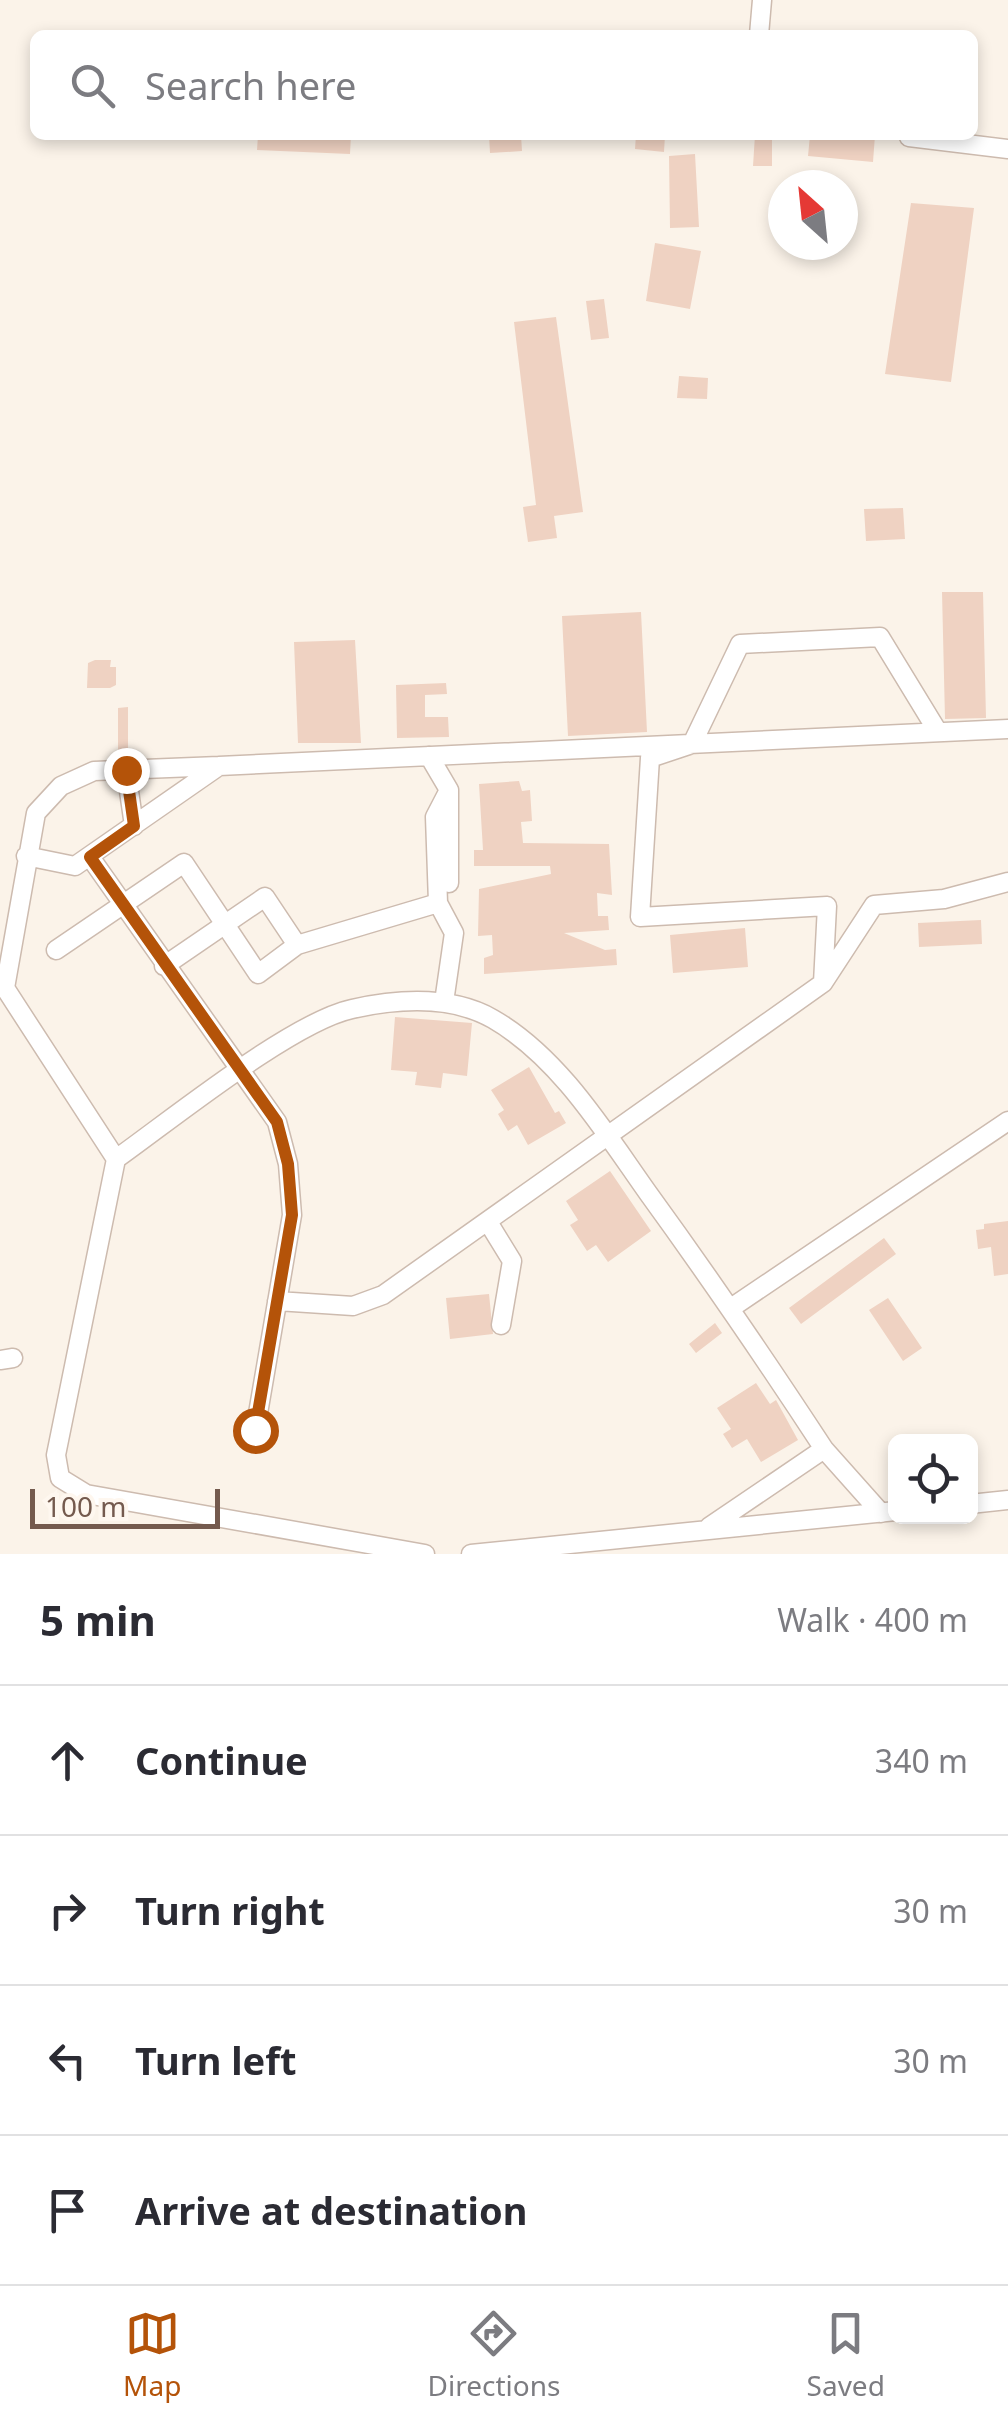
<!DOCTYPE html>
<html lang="en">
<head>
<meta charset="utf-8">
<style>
	body { margin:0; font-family:"Noto Sans",sans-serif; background:#f7f7f7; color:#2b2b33 }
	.controls { position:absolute; right:30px; bottom:30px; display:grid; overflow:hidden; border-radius:15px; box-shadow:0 5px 15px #0003 }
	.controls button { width:90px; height:90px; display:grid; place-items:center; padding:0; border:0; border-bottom:2px solid #e1e1e2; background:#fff; color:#2b2b33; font:50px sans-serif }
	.compass { position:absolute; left:768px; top:170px; width:90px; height:90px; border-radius:50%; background:#fff; box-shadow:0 5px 15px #0003; rotate:333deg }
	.scale { position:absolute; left:30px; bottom:25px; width:190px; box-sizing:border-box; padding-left:10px; border:5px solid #745a4e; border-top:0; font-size:28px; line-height:35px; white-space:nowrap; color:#745a4e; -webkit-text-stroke:8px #fef7ef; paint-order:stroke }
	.stop { position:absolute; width:30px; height:30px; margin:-22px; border:8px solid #b45309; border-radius:50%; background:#fff }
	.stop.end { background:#b45309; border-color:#fff; box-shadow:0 2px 10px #0008 }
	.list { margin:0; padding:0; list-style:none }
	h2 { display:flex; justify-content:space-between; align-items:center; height:130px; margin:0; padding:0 40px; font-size:42px }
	h2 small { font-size:32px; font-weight:400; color:#7c7c81 }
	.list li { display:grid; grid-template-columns:65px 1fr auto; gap:30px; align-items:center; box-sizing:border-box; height:150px; padding:0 40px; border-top:2px solid #e1e1e2 }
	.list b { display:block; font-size:38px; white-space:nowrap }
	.list em { font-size:32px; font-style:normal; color:#7c7c81 }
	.icon { flex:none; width:55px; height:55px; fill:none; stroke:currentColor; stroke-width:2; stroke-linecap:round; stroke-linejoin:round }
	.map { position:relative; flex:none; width:1008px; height:1554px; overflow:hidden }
	.search { position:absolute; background:#fff; box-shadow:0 5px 15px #0003; left:30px; right:30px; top:30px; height:110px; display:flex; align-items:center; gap:25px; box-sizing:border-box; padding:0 35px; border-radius:15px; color:#7c7c81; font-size:38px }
	.sheet { height:730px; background:#fff }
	nav { display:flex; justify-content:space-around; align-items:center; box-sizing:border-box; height:140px; border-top:2px solid #e1e1e2; background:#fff; font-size:28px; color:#7c7c81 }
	nav a { display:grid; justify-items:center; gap:5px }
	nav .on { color:#b45309 }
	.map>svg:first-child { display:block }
	.building { fill:#efd2c2 }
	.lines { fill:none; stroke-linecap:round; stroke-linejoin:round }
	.minor-casing { stroke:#cdbbaf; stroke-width:21 }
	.minor { stroke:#fff; stroke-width:18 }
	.route { stroke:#b45309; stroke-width:12 }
</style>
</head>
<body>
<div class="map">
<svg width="1008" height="1554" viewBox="0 0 1008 1554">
	<rect width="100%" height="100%" fill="#fbf3e9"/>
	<path class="building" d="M258 135H351L350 154 257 150Z
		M489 135H521L522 151 490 153Z
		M636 135H665L664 152 635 149Z
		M755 135H772V166H753Z
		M810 135H875L873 162 808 156Z
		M695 154 699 227 670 228 669 156Z
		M911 203 974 208 951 382 885 374Z
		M655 243 701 251 690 309 646 301Z
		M604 299 609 338 591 340 586 301Z
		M556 317 583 512 554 516 557 538 528 542 523 507 536 505 514 322Z
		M679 376 708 378 707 399 677 398Z
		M903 508 905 539 866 541 864 509Z
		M942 592H983L986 718 945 719Z
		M641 612 647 732 568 736 562 616Z
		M355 640 361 743H298L294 642Z
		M95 660H111L110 667H116V685L110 688H87L88 663Z
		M446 683 447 694 425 695V717H448L449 737 397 738 396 685Z
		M128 707V757L118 758V708Z
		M519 781 522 791 530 790 532 821 521 822 523 843 609 844 612 895 597 893 598 916H608L609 930 564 933 605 950 616 949 617 965 484 974V958L493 955 492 935 478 936 479 889 551 874 550 866H474V850H483L479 784Z
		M981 920 982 944 919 947 918 923Z
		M745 928 748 967 673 973 670 935Z
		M395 1017 472 1023 467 1076 443 1073 441 1088 415 1085 417 1072 391 1070Z
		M529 1067 555 1113 559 1111 566 1123 528 1145 517 1125 508 1131 498 1114 504 1110 491 1090Z
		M610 1171 651 1231 608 1262 596 1245 587 1251 570 1225 578 1220 566 1201Z
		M1008 1221V1274L994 1276 991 1247 978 1249 976 1230 984 1229V1224Z
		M884 1238 896 1254 801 1324 789 1308Z
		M489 1294 493 1334 450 1339 446 1298Z
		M888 1298 922 1348 903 1361 869 1310Z
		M715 1323 722 1333 696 1353 689 1344Z
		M756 1383 770 1404 776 1400 798 1440 761 1462 747 1439 732 1448 723 1434 731 1429 717 1408Z"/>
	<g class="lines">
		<g class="minor-casing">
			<path id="minor" d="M759 35 762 0
				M909 137 1008 149
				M429 756 449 790V883
				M126 770 134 826
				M26 856 75 866 219 766 1008 729
				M90 857 277 1122 288 1164 292 1215 255 1431
				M56 950 184 863 258 974 297 945 438 903
				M164 966 265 897 297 945
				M823 983 827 906 640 917 650 758 692 744 740 644 880 637 938 732
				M444 1002 454 933 438 903 435 817 449 790
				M116 1159 5 988 36 813 61 786 94 771 219 766
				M488 1222 512 1261 501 1325
				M277 1301 353 1306 383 1295 823 983 874 905 944 899 1008 882
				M731 1308 1008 1121
				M0 1360 13 1358
				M970 1504 1008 1500
				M709 1527 824 1449 881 1513
				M425 1554 86 1494 60 1478 56 1455 116 1159C171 1120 292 1022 352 1009 397 999 451 995 493 1019 559 1057 604 1131 648 1193 709 1277 767 1362 824 1449
				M471 1554 896 1511"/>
		</g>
		<use href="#minor" class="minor"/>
	</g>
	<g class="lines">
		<path class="route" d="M126 770 134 826 90 857 277 1122 288 1164 292 1215 255 1430"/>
	</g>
</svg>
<div class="controls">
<button><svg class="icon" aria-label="locate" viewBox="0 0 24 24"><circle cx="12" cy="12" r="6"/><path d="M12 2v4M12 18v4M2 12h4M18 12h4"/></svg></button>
</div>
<svg class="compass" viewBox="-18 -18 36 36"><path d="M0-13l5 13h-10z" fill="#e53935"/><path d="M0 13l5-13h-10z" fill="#7c7c81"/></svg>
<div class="scale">100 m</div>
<div class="stop" style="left:255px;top:1430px"></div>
<div class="stop end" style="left:126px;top:770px"></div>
<div class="search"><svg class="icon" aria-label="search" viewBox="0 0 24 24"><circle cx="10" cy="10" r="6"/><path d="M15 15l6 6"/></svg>Search here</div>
</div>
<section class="sheet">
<h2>5 min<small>Walk · 400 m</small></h2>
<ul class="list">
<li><svg class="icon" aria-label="ahead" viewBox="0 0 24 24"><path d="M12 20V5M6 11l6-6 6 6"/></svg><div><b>Continue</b></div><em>340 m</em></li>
<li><svg class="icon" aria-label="right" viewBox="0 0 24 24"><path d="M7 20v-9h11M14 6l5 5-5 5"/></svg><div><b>Turn right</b></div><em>30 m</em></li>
<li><svg class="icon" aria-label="left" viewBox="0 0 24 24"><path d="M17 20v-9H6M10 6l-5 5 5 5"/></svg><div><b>Turn left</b></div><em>30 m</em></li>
<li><svg class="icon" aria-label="arrive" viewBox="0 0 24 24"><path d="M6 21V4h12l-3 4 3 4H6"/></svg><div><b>Arrive at destination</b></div></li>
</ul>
</section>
<nav>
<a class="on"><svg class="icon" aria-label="map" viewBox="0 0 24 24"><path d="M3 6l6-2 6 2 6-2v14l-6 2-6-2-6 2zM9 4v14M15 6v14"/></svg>Map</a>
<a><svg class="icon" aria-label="directions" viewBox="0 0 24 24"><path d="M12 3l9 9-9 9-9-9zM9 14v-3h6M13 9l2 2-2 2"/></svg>Directions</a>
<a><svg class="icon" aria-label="saved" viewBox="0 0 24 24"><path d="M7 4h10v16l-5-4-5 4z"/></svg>Saved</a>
</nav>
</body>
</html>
